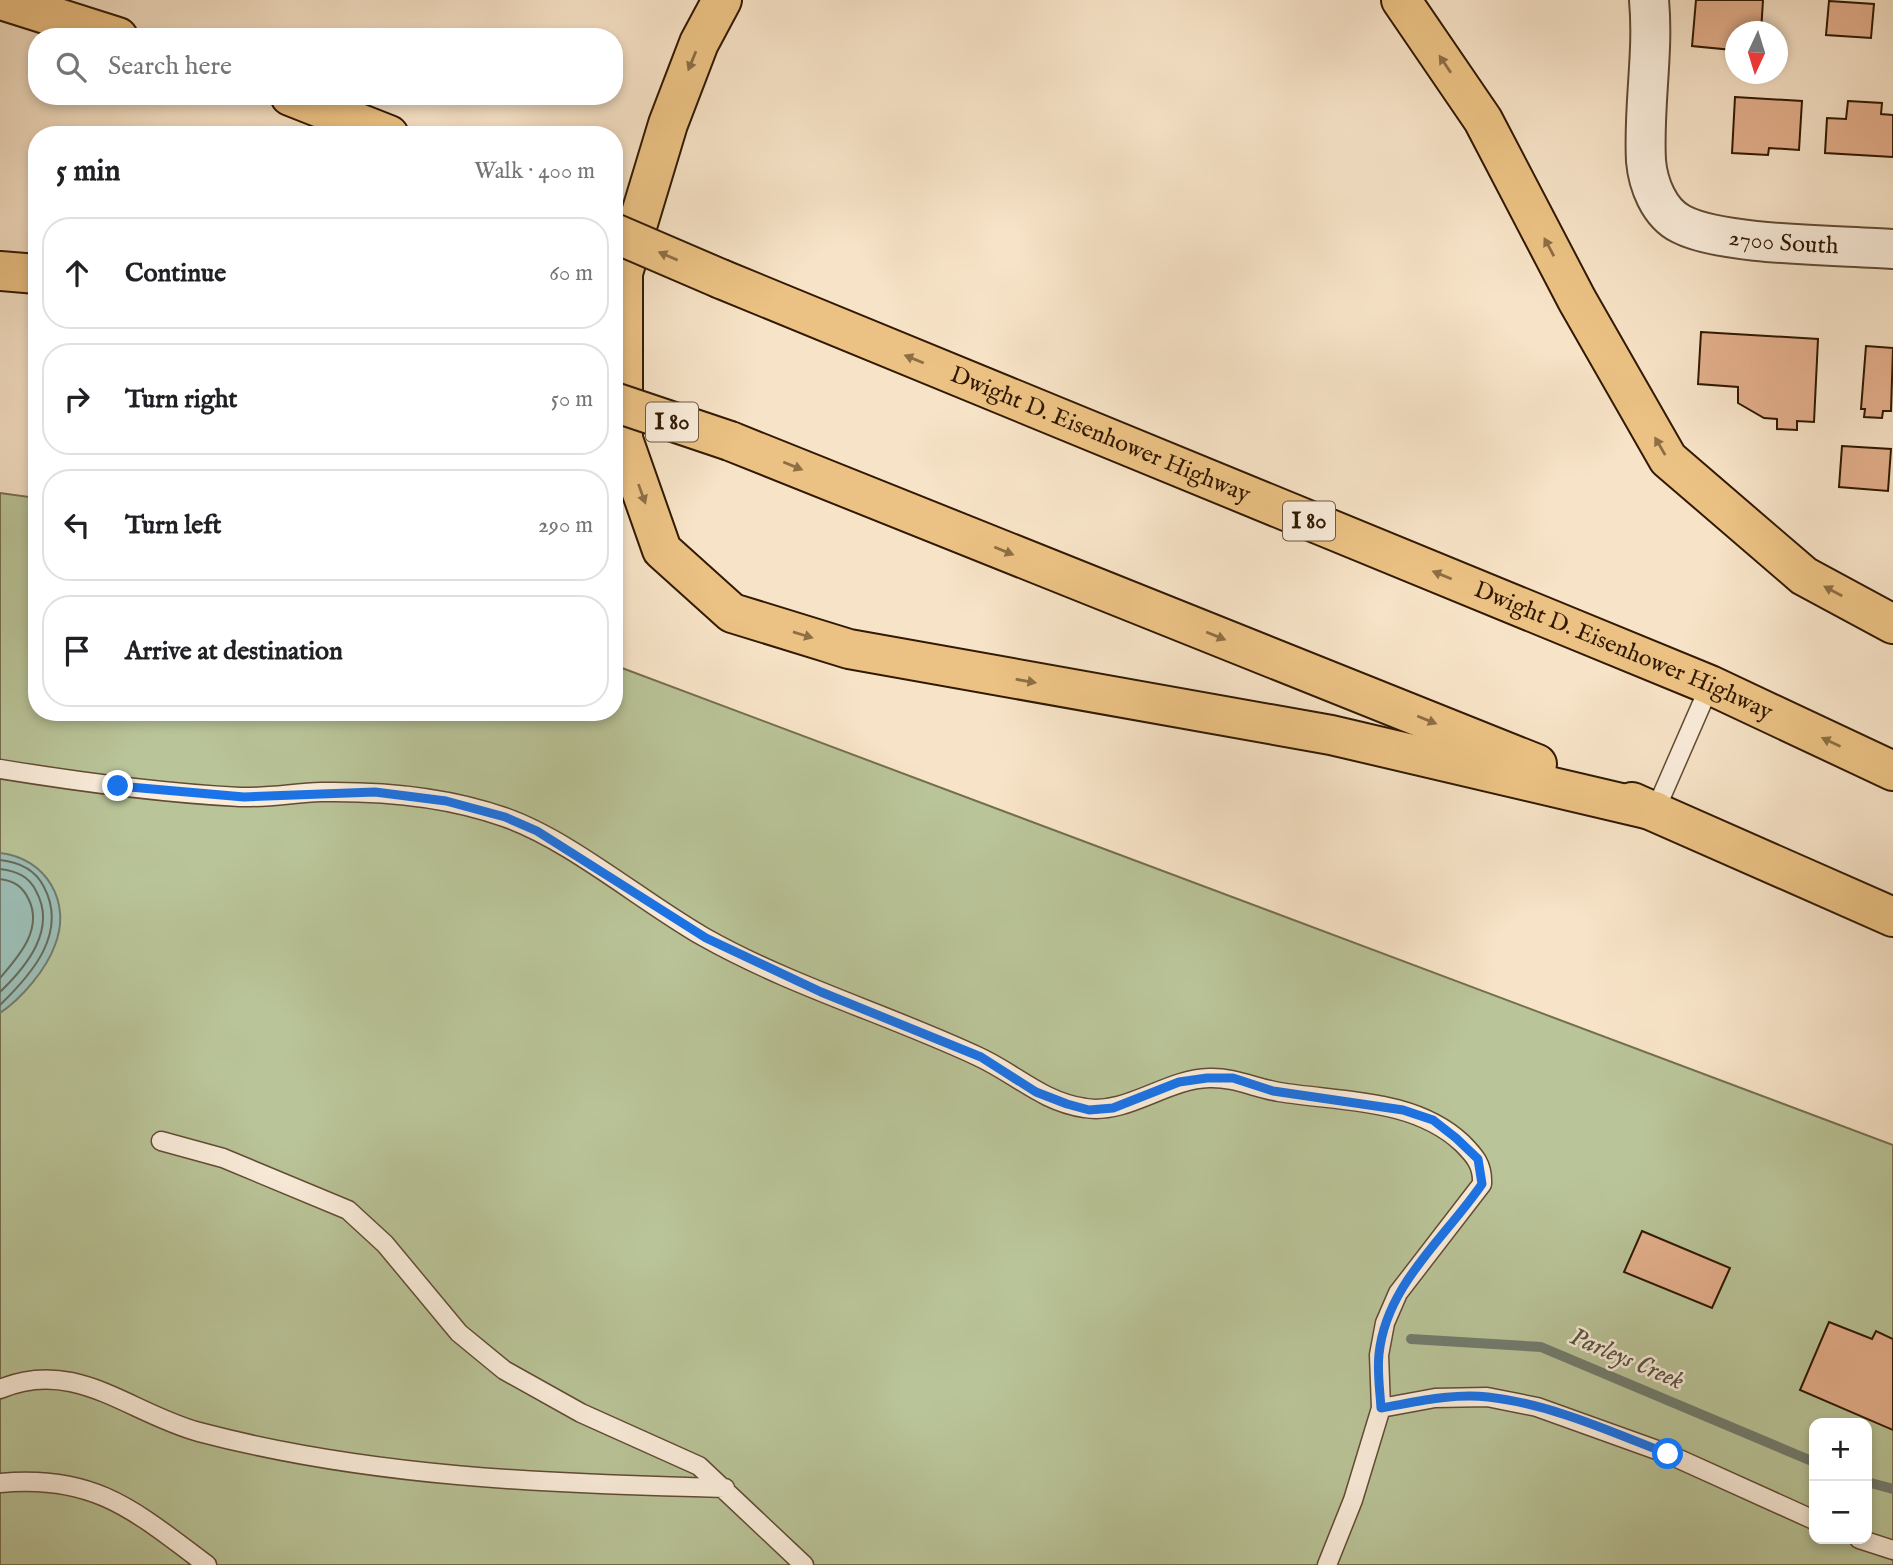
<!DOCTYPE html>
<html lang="en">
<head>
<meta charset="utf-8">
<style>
	body { margin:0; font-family:"IM FELL English",serif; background:#f6f6f6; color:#202124 }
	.controls { position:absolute; right:21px; bottom:21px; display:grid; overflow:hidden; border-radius:14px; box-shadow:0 4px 10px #0003 }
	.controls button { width:63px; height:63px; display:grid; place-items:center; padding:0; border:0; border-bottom:2px solid #e0e0e0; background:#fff; color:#202124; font:35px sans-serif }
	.compass { position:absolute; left:1725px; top:21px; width:63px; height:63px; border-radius:50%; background:#fff; box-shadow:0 4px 10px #0003; rotate:184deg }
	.stop { position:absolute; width:21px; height:21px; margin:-16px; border:5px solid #1a73e8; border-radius:50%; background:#fff }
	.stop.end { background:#1a73e8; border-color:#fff; box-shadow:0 2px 7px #0008 }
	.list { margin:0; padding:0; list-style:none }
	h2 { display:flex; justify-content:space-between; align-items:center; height:91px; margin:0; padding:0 28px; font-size:30px }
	h2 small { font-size:23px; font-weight:400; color:#757577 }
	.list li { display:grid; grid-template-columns:46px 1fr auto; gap:21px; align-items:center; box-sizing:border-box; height:112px; margin:0 14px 14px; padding:0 14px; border:2px solid #e0e0e0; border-radius:28px }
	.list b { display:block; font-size:26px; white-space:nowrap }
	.list em { font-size:23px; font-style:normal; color:#757577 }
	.icon { flex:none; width:38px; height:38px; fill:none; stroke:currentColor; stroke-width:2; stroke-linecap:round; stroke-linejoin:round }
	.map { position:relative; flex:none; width:1893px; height:1565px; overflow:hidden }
	.search { position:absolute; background:#fff; box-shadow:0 4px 10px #0003; left:28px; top:28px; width:595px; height:77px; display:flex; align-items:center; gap:18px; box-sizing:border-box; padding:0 24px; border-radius:28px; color:#757577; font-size:26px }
	.panel { position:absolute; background:#fff; box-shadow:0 4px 10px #0003; left:28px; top:126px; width:595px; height:595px; border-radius:28px }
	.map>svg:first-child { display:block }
	.green { fill:#b9c498; stroke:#756e4e; stroke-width:2; fill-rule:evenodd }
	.water { fill:#9dbeb5; stroke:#727c6e; stroke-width:2 }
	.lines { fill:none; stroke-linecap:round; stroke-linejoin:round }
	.shore { stroke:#676c5c; stroke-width:2 }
	.stream { stroke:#727c6e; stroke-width:10 }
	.building { fill:#e3af8c; stroke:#311903; stroke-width:2 }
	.service-casing { stroke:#624c34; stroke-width:21 }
	.tertiary-casing { stroke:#624c34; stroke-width:42 }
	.motorway-casing { stroke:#311903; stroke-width:42 }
	.service { stroke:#faeddb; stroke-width:18 }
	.tertiary { stroke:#faeddb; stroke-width:38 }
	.motorway { stroke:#ecc284; stroke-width:38 }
	.motorway-bridge-casing { stroke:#311903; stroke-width:42; stroke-linecap:butt }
	.motorway-bridge { stroke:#ecc284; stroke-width:38 }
	.oneway { fill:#8e6e44 }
	.route { stroke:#1a73e8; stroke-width:9 }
	.labels { text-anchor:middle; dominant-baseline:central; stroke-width:5; stroke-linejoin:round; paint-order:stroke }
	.shield { fill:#faeddb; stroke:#6d5944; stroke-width:2 }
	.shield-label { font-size:23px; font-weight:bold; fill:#311903 }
	.street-label { font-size:24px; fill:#311903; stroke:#faeddb }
	.water-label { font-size:26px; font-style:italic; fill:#575341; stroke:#faeddb }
</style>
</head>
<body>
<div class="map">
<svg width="1893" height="1565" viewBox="0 0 1893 1565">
	<rect width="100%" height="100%" fill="#f7e3c7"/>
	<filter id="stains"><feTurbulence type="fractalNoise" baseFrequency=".00286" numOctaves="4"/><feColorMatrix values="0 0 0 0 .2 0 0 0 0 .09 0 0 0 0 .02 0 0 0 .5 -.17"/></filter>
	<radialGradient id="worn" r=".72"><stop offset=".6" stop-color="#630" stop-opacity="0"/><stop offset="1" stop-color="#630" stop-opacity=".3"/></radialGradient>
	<path class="green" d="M0 493 37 498V712H614V665L1893 1145V1565H0ZM1814 1423H1867V1539H1814Z"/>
	<path class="water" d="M0 853C46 858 72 902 55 945 46 970 21 999 0 1013Z"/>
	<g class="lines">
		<path class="shore" d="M0 860C19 862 35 869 44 887 68 933 32 974 0 1005
			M0 869C16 871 29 876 36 891 57 929 27 966 0 992
			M0 879C15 881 23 887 29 900 43 930 18 957 0 978"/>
		<path class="stream" d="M1411 1339 1541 1347 1814 1462
			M1867 1482 1893 1489"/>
	</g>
	<path class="building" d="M1696 0H1763L1761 32H1736V57L1731 56 1732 50 1692 46Z
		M1829 1 1874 4 1871 38 1826 35Z
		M1735 97 1802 101 1799 150 1769 148 1768 155 1732 153Z
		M1848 101 1882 103 1881 114 1893 115V157L1825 153 1827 118 1846 119Z
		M1701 332 1818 339 1814 422 1797 421V430L1777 429V419L1764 418 1738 403V387L1698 384Z
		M1866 346 1893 348 1891 411H1883L1882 418 1864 417 1865 409H1861Z
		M1842 446 1891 449 1888 491 1839 487Z
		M1642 1231 1730 1268 1712 1308 1624 1272Z
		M1829 1322 1872 1339 1876 1331 1893 1339V1430L1800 1390Z"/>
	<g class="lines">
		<g class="service-casing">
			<path id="service" d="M0 769C80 782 160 793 240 797 267 798 294 793 321 792 382 791 445 796 504 817 570 840 641 901 704 937 791 986 887 1014 977 1056 1015 1073 1042 1102 1085 1108 1127 1115 1166 1079 1209 1078 1234 1077 1255 1088 1279 1092 1340 1102 1414 1098 1462 1143 1475 1156 1483 1165 1482 1184L1398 1293 1385 1323 1379 1355 1381 1408 1353 1500 1327 1565
				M1655 811 1710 685
				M161 1141 223 1158 348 1210 385 1244 459 1333 504 1370 581 1413 699 1466 804 1565
				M0 1389C75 1357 129 1413 199 1432 369 1477 550 1484 725 1488
				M1381 1408 1435 1398 1487 1397 1537 1407 1668 1454 1814 1520
				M0 1483C95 1474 135 1511 207 1565
				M1859 1539 1893 1550"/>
		</g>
		<g class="tertiary-casing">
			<g id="tertiary">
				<path id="s1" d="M1649 0C1654 53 1643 107 1646 161 1648 184 1659 213 1681 224 1723 246 1841 245 1893 249"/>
			</g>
		</g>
		<g class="motorway-casing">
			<g id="motorway">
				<path d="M1 0 118 37"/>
				<path d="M722 0 699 43 668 124 623 273V439L662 550 732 613 849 649 1331 735 1655 811"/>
				<path d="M1401 0 1483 120 1577 300 1668 459 1804 576 1893 624"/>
				<path d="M290 96 389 135"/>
				<path d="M0 271 37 274"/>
				<path id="s2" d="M721 279 1710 685 1893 771"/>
				<path d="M730 441 1537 764"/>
				<path d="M1632 802 1893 917"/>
			</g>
		</g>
		<use href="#service" class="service"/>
		<use href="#tertiary" class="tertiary"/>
		<use href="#motorway" class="motorway"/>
		<g class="motorway-bridge-casing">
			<path id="motorway-bridge" d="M614 233 721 279
				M614 402 730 441"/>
		</g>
		<use href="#motorway-bridge" class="motorway-bridge"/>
	</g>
	<defs><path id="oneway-solid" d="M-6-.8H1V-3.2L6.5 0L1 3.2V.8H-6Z" transform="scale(1.75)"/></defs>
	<g class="oneway">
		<use href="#oneway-solid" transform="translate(692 61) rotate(112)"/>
		<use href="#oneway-solid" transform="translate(1445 64) rotate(-124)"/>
		<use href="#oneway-solid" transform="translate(1549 247) rotate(-118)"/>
		<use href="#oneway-solid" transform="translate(668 256) rotate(-157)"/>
		<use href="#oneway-solid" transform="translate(914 359) rotate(-158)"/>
		<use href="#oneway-solid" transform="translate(1660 446) rotate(-120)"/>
		<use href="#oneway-solid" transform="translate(793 466) rotate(22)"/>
		<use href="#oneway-solid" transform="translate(642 494) rotate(70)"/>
		<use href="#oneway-solid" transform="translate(1004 551) rotate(22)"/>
		<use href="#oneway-solid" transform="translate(1442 575) rotate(-158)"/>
		<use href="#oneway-solid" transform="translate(1833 591) rotate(-152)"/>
		<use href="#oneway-solid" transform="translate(803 635) rotate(17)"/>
		<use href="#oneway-solid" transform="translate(1216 636) rotate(22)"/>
		<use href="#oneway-solid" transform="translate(1026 681) rotate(10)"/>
		<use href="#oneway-solid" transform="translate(1427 720) rotate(22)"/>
		<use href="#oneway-solid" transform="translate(1831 742) rotate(-155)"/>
	</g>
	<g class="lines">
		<path class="route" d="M118 786 244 797 375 792 446 801 505 817 537 831 706 938 821 992 981 1057 1036 1092 1067 1104 1089 1110 1113 1108 1179 1082 1207 1078H1233L1273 1091 1403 1110 1433 1120 1456 1138 1478 1159 1482 1184C1445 1238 1386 1285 1379 1354 1377 1371 1380 1391 1381 1408 1416 1402 1452 1393 1488 1397 1550 1404 1610 1431 1668 1454"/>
	</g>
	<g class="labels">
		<g class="shield">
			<rect x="646" y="402.5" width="52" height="39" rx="5"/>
			<rect x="1283" y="501.5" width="52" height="39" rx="5"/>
		</g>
		<g class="shield-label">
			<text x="672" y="422">I 80</text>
			<text x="1309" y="521">I 80</text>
		</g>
		<g class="street-label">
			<text stroke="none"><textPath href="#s1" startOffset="341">2700 South</textPath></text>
			<text stroke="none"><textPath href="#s2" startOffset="410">Dwight D. Eisenhower Highway</textPath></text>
			<text stroke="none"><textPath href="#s2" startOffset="976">Dwight D. Eisenhower Highway</textPath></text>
		</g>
		<g class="water-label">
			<text transform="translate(1627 1359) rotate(23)">Parleys Creek</text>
		</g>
	</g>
	<rect width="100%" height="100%" filter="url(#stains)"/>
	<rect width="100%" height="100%" fill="url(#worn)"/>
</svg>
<div class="controls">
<button>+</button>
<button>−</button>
</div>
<svg class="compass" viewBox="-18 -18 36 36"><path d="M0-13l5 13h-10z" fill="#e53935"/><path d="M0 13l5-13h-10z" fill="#757577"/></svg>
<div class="stop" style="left:1668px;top:1454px"></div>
<div class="stop end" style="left:118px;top:786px"></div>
<div class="search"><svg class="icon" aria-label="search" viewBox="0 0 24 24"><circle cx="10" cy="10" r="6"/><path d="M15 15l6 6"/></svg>Search here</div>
<section class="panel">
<h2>5 min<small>Walk · 400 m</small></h2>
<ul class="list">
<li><svg class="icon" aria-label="ahead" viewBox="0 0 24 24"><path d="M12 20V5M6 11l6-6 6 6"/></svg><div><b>Continue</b></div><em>60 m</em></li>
<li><svg class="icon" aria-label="right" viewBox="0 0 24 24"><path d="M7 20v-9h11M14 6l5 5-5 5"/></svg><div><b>Turn right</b></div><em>50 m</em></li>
<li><svg class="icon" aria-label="left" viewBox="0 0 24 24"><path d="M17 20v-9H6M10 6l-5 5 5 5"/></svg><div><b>Turn left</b></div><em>290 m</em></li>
<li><svg class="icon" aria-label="arrive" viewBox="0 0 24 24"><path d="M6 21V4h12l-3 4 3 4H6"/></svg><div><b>Arrive at destination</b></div></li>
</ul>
</section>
</div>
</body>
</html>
